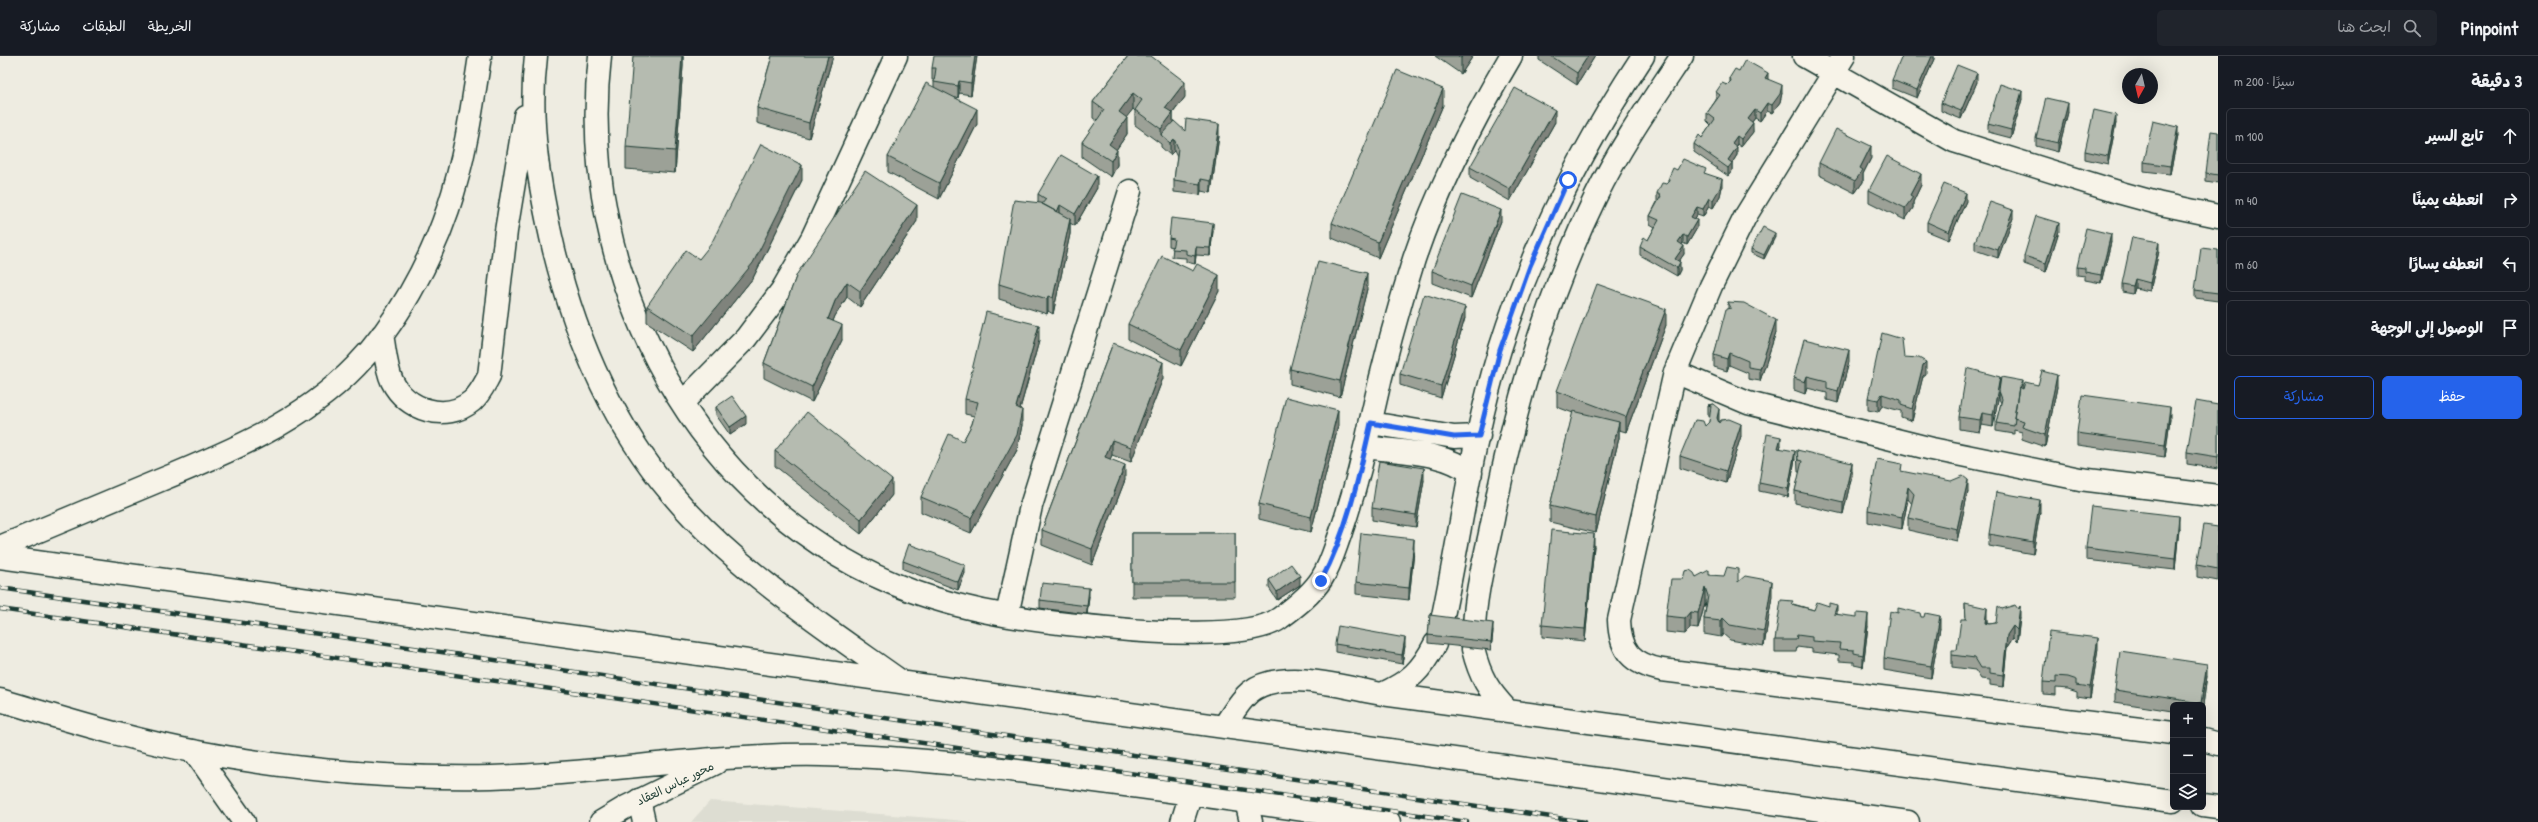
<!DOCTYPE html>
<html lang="ar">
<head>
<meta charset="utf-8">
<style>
	body { margin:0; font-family:"Patrick Hand","Playpen Sans Arabic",sans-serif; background:#20242c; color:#f1f3f6; direction:rtl }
	.controls { position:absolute; right:12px; bottom:12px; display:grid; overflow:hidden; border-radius:6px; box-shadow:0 4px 16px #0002 }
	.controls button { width:36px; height:36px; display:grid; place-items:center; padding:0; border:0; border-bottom:1px solid #363941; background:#171b24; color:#f1f3f6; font:20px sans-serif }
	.compass { position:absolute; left:2122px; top:12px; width:36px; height:36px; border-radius:50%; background:#171b24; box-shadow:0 4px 16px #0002; rotate:188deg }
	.stop { position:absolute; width:12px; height:12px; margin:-9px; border:3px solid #2563eb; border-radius:50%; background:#fff }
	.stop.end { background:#2563eb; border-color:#fff; box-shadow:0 1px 4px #0008 }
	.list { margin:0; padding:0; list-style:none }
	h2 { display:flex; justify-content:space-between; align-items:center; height:52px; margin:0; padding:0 16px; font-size:17px }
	h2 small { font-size:13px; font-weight:400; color:#9ea1a6 }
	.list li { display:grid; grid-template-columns:26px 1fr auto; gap:12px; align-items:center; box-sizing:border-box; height:56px; margin:0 8px 8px; padding:0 8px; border:1px solid #363941; border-radius:6px }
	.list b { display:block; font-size:15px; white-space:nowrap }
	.list em { font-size:13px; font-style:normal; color:#9ea1a6 }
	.actions { display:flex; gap:8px; padding:12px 16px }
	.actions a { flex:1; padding:9px 0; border:1px solid #2563eb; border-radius:6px; text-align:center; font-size:14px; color:#2563eb }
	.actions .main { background:#2563eb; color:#fff }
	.icon { flex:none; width:22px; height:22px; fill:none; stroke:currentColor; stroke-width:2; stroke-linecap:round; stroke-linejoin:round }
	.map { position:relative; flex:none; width:2218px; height:766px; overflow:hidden; direction:ltr }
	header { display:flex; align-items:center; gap:24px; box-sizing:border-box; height:56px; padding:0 20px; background:#171b24; border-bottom:1px solid #363941 }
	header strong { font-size:19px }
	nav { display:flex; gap:22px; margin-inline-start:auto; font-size:14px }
	.search { width:280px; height:36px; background:#20242c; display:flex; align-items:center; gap:10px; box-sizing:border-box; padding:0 14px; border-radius:6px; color:#9ea1a6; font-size:15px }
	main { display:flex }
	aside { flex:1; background:#171b24 }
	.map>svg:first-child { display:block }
	.built { fill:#ddddd2 }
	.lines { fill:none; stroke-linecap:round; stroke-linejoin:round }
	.minor-casing { stroke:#1f3d34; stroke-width:25 }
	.major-casing { stroke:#1f3d34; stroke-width:25 }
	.minor { stroke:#f7f3e8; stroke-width:22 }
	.major { stroke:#f7f3e8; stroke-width:22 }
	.rail-casing { stroke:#1f3d34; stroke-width:4.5 }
	.rail { stroke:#f7f3e8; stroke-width:3; stroke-dasharray:9; stroke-linecap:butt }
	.wall { fill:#9ca197; stroke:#1f3d34 }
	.shaded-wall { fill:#7f837b; stroke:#1f3d34 }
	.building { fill:#b5bbb0; stroke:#1f3d34 }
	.route { stroke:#2563eb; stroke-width:5 }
	.labels { text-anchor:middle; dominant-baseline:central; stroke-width:4; stroke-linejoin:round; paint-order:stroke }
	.street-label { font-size:12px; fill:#1f3d34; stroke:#f7f3e8 }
</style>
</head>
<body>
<header>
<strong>Pinpoint</strong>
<div class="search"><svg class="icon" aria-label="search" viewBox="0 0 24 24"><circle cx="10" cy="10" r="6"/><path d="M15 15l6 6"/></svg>ابحث هنا</div>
<nav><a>الخريطة</a><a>الطبقات</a><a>مشاركة</a></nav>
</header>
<main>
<aside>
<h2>3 دقيقة<small>سيرًا · 200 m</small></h2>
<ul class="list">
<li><svg class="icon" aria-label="ahead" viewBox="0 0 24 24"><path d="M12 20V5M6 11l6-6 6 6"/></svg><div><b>تابع السير</b></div><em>100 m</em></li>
<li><svg class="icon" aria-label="right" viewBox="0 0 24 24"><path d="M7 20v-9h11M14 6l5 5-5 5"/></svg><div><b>انعطف يمينًا</b></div><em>40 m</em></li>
<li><svg class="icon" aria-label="left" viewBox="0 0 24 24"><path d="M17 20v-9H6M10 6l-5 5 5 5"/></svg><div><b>انعطف يسارًا</b></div><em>60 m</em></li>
<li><svg class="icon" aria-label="arrive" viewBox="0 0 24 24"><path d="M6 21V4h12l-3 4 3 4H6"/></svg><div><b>الوصول إلى الوجهة</b></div></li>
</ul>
<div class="actions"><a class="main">حفظ</a><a>مشاركة</a></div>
</aside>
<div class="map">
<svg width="2218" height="766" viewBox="0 0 2218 766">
	<rect width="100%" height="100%" fill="#eeece1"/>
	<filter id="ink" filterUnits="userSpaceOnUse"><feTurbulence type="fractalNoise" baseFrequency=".025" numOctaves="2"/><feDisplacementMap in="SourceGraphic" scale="8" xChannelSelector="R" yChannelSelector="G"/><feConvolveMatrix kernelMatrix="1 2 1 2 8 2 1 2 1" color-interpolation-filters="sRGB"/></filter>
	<g filter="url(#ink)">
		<path class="built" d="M710 745 944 763 972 766H691Z"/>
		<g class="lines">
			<g class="minor-casing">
				<path id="minor" d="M600 0C574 221 698 457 912 535 974 558 1042 566 1108 572 1145 576 1252 584 1280 562 1295 551 1312 538 1322 522 1331 508 1335 492 1341 476 1354 438 1363 403 1371 364 1383 309 1397 256 1414 203 1438 132 1473 64 1511 0
					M1804 0 1954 85 2121 137 2161 148 2218 160
					M1844 0 1745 161 1711 230 1675 316 1619 564C1620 595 1632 608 1662 614L2173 677
					M1675 316 1748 347 1932 393 2080 423 2218 440
					M682 347 746 282 782 234 812 182 896 0
					M1371 367 1454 381 1479 380
					M1366 391C1399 396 1444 395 1471 417
					M1007 559 1031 450 1130 135
					M1441 569C1461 477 1472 383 1500 293 1533 188 1582 92 1643 0
					M1474 573C1475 536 1486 499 1493 463 1514 351 1546 242 1596 140 1620 91 1652 45 1682 0
					M1473 593C1480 621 1488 634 1508 655
					M1382 638C1410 625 1421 615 1435 588
					M1224 670C1232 659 1239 645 1250 636 1282 611 1345 632 1382 638L2173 745
					M2203 684 2218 688
					M639 744 644 766
					M1246 745 1251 766
					M2203 749 2218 751
					M1182 766 1191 738"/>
			</g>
			<g class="major-casing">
				<path id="major" d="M536 0C528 65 539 130 554 194 576 283 611 366 671 437 734 512 820 568 899 624
					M382 279C385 294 386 312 392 325 406 354 446 367 472 345 480 338 484 329 489 320L506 175 525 60
					M0 491C50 470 101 449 151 428 224 398 300 368 356 310 396 269 430 207 448 153 465 103 472 52 480 0
					M0 501 1908 766
					M0 644C65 663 131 684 198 696 294 714 394 723 492 721 602 718 712 697 822 699 919 701 1014 714 1110 727 1203 739 1296 753 1389 766
					M194 695 244 766
					M601 766 626 751 716 707"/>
			</g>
			<use href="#minor" class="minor"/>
			<use href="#major" class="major"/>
			<g class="rail-casing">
				<path id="rail" d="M0 532 340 581 1585 766
					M0 553 1467 766"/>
			</g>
			<use href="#rail" class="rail"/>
		</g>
		<path class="wall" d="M683 0V10L675 117 626 113V91Z
			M772 0H833L809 82 757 67V52Z
			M977 0 971 39 959 37 958 42H955L977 68 939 143 888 116V101L934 31V24H932V12Z
			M1128 0 1185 41 1173 57V66L1185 75 1219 80 1211 137 1201 135 1200 139 1174 136V124L1177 101 1174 95 1170 99 1161 91V88L1135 69V55L1133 53 1126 61 1127 78 1116 94 1117 109 1111 121 1082 101V86L1097 65 1093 62V46Z
			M1435 0H1473L1461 18Z
			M1539 0H1595L1577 29 1539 4Z
			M1934 0V3L1917 42 1892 32V24Z
			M1739 15 1768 23 1782 37 1780 46 1772 57 1767 55 1760 65 1755 62 1752 66 1753 76 1741 91 1737 88 1736 90 1737 99 1732 107V115L1728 120 1694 96V88L1702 82 1711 69 1707 65V57L1716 44V36L1727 29 1730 26V21Z
			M1977 26 1961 63 1941 55V47Z
			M2022 43 2011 82 1988 76V68Z
			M1443 49 1378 202 1332 182V167Z
			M2068 56 2058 96 2036 90V82Z
			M1555 66 1510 145 1470 122V111Z
			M2116 67 2108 108 2085 103V95Z
			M2218 76V127L2206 125V117Z
			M2178 79 2170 118 2144 115V106Z
			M1871 102 1863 118V126L1855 137 1819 119V107Z
			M1677 114 1706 118 1722 131 1720 140 1713 152 1709 150 1703 161 1697 159 1695 163 1697 172 1687 189 1683 187 1682 188 1684 198 1679 205 1680 214 1677 220 1640 199V191L1648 184 1655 171 1650 168V160L1657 146V137L1667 128 1669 127V121Z
			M802 124 753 222 693 296 647 266V250L699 203Z
			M1921 129 1913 146V152L1905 164 1869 146V134Z
			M1097 132 1075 170 1070 167V178L1053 258 1048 255 1047 258 999 243V228L1038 147V138Z
			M1966 145 1949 184 1927 175V166Z
			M2013 162 1998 202 1975 194V186Z
			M917 165 860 251 847 241 835 260 833 265 842 284 812 346 764 322V307L797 218Z
			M1501 165 1471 242 1432 227V215Z
			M1213 175 1210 200 1196 199 1195 208 1186 206V202L1172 201 1173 191 1169 190V182Z
			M2059 175 2046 216 2024 208V200Z
			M1775 181 1764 203 1751 197V193Z
			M2111 186 2101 227 2085 224V220L2077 219V211Z
			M2218 194V245L2195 242V234Z
			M2159 195 2150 235 2135 232 2133 238 2122 236V228Z
			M1367 233 1340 341 1290 328V313Z
			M1219 235 1181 310 1128 283V268Z
			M1728 246 1776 276 1760 325 1748 323V317L1729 309 1727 315 1714 311V299L1728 253Z
			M1465 262 1441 342 1400 329V318Z
			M1666 269 1626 376 1619 374V382L1596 477 1550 466V450L1573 357 1557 351V335Z
			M1039 285 1020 353 1022 369 1017 394 971 477 921 456V441L963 385 972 368 974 360 965 358V343Z
			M1113 287 1163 322 1131 406 1112 399 1110 403 1125 424 1092 509 1042 489V474Z
			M1904 301 1926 318 1923 320 1912 365 1901 361V355L1882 350 1878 356 1868 354V342Z
			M1849 306 1838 347 1827 344V337L1807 332 1805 338 1794 334V322Z
			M2038 329 2057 331 2045 391 2022 383V376L2014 374V378L1996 375V367L2001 347 1999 343V335L1993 371 1982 369 1980 376 1959 373V361L2000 333 2023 332Z
			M1713 348 1719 367 1741 380 1726 427 1680 412V400L1709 366 1710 361H1708V349Z
			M2218 349V413L2187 408V396Z
			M716 351 746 368 730 379 716 359Z
			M2170 363 2165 401 2077 389V377Z
			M1338 370 1311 476 1259 463V448Z
			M1781 389 1780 392 1795 403 1788 441 1759 435V427Z
			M1797 394 1852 419 1843 458 1795 447V435L1800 416H1798Z
			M775 395 892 439 861 478 775 410Z
			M1902 416 1968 436 1957 485 1908 474V462L1912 448 1908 443 1902 473 1868 466V454Z
			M1424 424 1416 471 1372 464V452Z
			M2040 456 2033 498 1989 490V478Z
			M2218 471V525L2197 521V509Z
			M2179 472 2175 514 2086 504V492Z
			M1132 477H1235V541H1132Z
			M1594 490 1585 585 1542 581V569Z
			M1414 495 1409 544 1356 538V526Z
			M903 505 965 517 958 534 903 513Z
			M1709 519 1738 526 1772 540 1764 590 1730 584 1723 578 1721 581 1704 578V563L1706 550 1705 547 1698 573 1690 572 1685 578 1666 576V560L1683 523Z
			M1269 524 1300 529 1277 544 1269 532Z
			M1089 540 1087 558 1040 552V544Z
			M1965 547 1987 564V567L1989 568 1996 567 2002 553 2020 562 2017 586 2013 582 2007 591 2003 631 1990 629V624L1981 623 1975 614 1952 611V599L1957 594 1965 563Z
			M1793 548 1814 554 1837 558 1868 570 1863 611 1854 609V606L1839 605V599L1812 596V593L1797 591 1796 596H1775V584Z
			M1921 561 1940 572 1931 622 1884 614V602Z
			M1493 575 1491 594 1428 587V579Z
			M1335 588 1405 590 1402 608 1335 596Z
			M2098 593 2090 643 2077 641V636L2068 633 2056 632V639L2043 638V626Z
			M2207 620 2203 649H2173V655L2115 646V634Z"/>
		<path class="shaded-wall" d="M682 0H683V10L675 117V95Z
			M828 0H833L809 82V67Z
			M975 0H977L971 39V27Z
			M1463 0H1473L1461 18V2Z
			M1588 0H1595L1577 29V17Z
			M1932 0H1934V3L1917 42V34Z
			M1768 17V25L1765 22Z
			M1977 17V26L1961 63V55Z
			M959 25V37L958 42V30Z
			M1185 26V41L1165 67V52Z
			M1782 29V37L1780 46 1772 57V49Z
			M1443 33V49L1378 202V186Z
			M2022 35V43L2011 82V74Z
			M1133 37V53L1119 71V56Z
			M1767 47V55L1760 65V57Z
			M2068 47V56L2058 96V87Z
			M977 53V68L939 143V127Z
			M1555 54V66L1510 145V133Z
			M1755 54V62L1748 71V63Z
			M1173 57V73L1161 79V73Z
			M2116 59V67L2108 108V100Z
			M1127 62V78L1109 104V88Z
			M1753 67V76L1741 91V83Z
			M1219 68V80L1211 137V125Z
			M2178 71V79L2170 118V110Z
			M1737 80V88L1732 95V87Z
			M1174 83V95L1170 99V87Z
			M1871 90V102L1863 118V126L1855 137V125L1860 112Z
			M1737 91V99L1732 107V115L1728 120V104Z
			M1117 94V109L1111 121V105Z
			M802 109V124L753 222 693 296V280Z
			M1921 118V129L1913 146V152L1905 164V152L1910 139Z
			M1097 120V132L1075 170V158Z
			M1201 123V135L1200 139V128Z
			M1722 123V131L1720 140 1713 152V144Z
			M1966 137V145L1949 184V176Z
			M1709 142V150L1703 161V153Z
			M917 149V165L860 251V235Z
			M1060 149V161L1055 159Z
			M1697 151V159L1691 169V161Z
			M1501 154V165L1471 242V230Z
			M2013 154V162L1998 202V194Z
			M1070 163V178L1053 258V242Z
			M1697 164V172L1687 189V181Z
			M1213 167V175L1210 200V192Z
			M2059 167V175L2046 216V207Z
			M1775 177V181L1764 203V199Z
			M2111 178V186L2101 227V219Z
			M1683 179V187L1678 194V186Z
			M2159 186V195L2150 235V227Z
			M1684 190V198L1675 211V203Z
			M1196 191V199L1195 208V200Z
			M1680 206V214L1677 220V212Z
			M1367 217V233L1340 341V325Z
			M1219 219V235L1181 310V294Z
			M2135 223V232L2133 238V230Z
			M847 226V241L835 260 828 278V263L835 245Z
			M1048 240V255L1047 258V243Z
			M1465 251V262L1441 342V330Z
			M1666 253V269L1626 376V361Z
			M1776 264V276L1760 325V313Z
			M842 269V284L812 346V331Z
			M1039 269V285L1016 367V351Z
			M1849 294V306L1838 347V335Z
			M1729 297V309L1727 315V303Z
			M1163 306V322L1131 406V391Z
			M1926 306V318L1923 320 1912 365V353L1923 309Z
			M2057 319V331L2045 391V379Z
			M1807 320V332L1805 338V326Z
			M2000 321V333L1993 371V359Z
			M2023 325V333L2019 335Z
			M1882 338V350L1878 356V344Z
			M2170 351V363L2165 401V389Z
			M1719 353V365L1717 374V362Z
			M1022 354V369L1017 394 971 477V462Z
			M1338 354V370L1311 476V461Z
			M1982 357V369L1980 376V364Z
			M746 360V368L730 379V371Z
			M1619 366V382L1596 477V461Z
			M1741 368V380L1726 427V415Z
			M1781 381V389L1778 400V392Z
			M1112 384V399L1105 416V401Z
			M1795 395V403L1788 441V433Z
			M1852 407V419L1843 458V446Z
			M1125 409V424L1092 509V493Z
			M1424 412V424L1416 471V459Z
			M892 424V439L861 478V463Z
			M1968 424V436L1957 485V473Z
			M1908 431V443L1902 473V461Z
			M2040 444V456L2033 498V486Z
			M2179 460V472L2175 514V503Z
			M1594 478V490L1585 585V573Z
			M1414 483V495L1409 544V532Z
			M965 509V517L958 534V526Z
			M1300 520V529L1277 544V536Z
			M1772 525V540L1764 590V575Z
			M1705 531V547L1698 573V557Z
			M1089 532V540L1087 558V550Z
			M1837 549V561L1834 558Z
			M2020 550V562L2017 586V574Z
			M1987 552V564L1985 579V567Z
			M1690 556V572L1685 578V562Z
			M1868 558V570L1863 611V599Z
			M1940 560V572L1931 622V610Z
			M1723 562V578L1721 581V565Z
			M1493 567V575L1491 594V586Z
			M2013 570V582L2007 591 2003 631V619L2007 579Z
			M1405 582V590L1402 608V599Z
			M2098 582V593L2090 643V631Z
			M2207 608V620L2203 649H2201Z"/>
		<path class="building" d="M633 0H682L675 95 626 91Z
			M772 0H828L809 67 757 52Z
			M934 0H975L971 27 959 25 958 30 934 26 936 12H932Z
			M1128 0H1151L1185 26 1165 52 1173 57 1161 73 1135 54 1142 44 1133 37 1119 56 1127 62 1109 88 1117 94 1111 105 1082 86 1104 54 1093 46Z
			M1458 0H1463L1461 2Z
			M1551 0H1588L1577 17Z
			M1902 0H1932L1917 34 1892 24Z
			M1745 4 1768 17 1765 22 1782 29 1780 38 1772 49 1767 47 1760 57 1755 54 1748 63 1753 67 1741 83 1737 80 1732 87 1737 91 1728 104 1732 107 1728 112 1694 88 1699 79 1702 82 1715 63 1707 57 1720 39 1716 36 1722 27 1727 29 1731 25 1730 21 1735 13 1739 15Z
			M1957 9 1977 17 1961 55 1941 47Z
			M1397 14 1443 33 1378 186 1332 167Z
			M926 27 977 53 939 127 888 101Z
			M2000 28 2022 35 2011 74 1988 68Z
			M1515 32 1555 54 1510 133 1470 111Z
			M2046 42 2068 47 2058 87 2036 82Z
			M2094 54 2116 59 2108 100 2085 95Z
			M1186 63 1219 68 1211 125 1201 123 1200 128 1174 124 1178 92 1174 83 1170 87 1161 79 1174 65 1185 75Z
			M2153 65 2178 71 2170 110 2144 106Z
			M1836 73 1871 90 1860 112 1863 114 1855 125 1819 107Z
			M2211 75 2218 76V119L2206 117Z
			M761 88 802 109 753 207 693 280 647 250 686 194 699 203 711 188Z
			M1061 99 1097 120 1075 158 1060 149 1057 156 1042 148 1046 143 1038 138Z
			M1887 100 1921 118 1910 139 1913 141 1905 152 1869 134Z
			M1683 103 1706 113 1704 117 1722 123 1720 132 1713 144 1709 142 1703 153 1697 151 1691 161 1697 164 1687 181 1683 179 1678 186 1684 190 1675 203 1680 206 1677 212 1640 191 1644 181 1648 184 1659 164 1650 160 1661 140 1657 137 1662 127 1667 128 1670 125 1669 121 1673 112 1677 114Z
			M865 115 917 149 860 235 847 226 835 245 828 263 842 269 812 331 764 307 797 218Z
			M1944 128 1966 137 1949 176 1927 166Z
			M1462 139 1501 154 1471 230 1432 215Z
			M1014 144 1041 147 1070 163 1053 242 1048 240 1047 243 999 228Z
			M1990 146 2013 154 1998 194 1975 186Z
			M2036 160 2059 167 2046 207 2024 200Z
			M1171 162 1213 167 1210 192 1196 191 1195 200 1186 198V194L1172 193 1174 183 1169 182Z
			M1763 171 1775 177 1764 199 1751 193Z
			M2086 172 2111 178 2101 219 2085 216V212L2077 211Z
			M2132 181 2159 186 2150 227 2135 223 2133 230 2122 228Z
			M2201 192 2218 194V237L2195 234Z
			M1162 200 1193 215 1197 208 1219 219 1181 294 1128 268Z
			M1318 205 1367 217 1340 325 1290 313Z
			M1597 228 1666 253 1626 361 1557 335Z
			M1424 238 1465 251 1441 330 1400 318Z
			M1728 246 1744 247 1776 264 1760 313 1748 311V305L1729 297 1727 303 1714 299 1726 253 1731 252Z
			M986 256 1039 269 1016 351 1022 354 1017 379 971 462 921 441 949 378 963 385 972 368 978 346 965 343Z
			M1882 277 1902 283 1904 301 1919 302 1926 306 1923 309 1912 353 1901 349V344L1882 338 1878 344 1868 342Z
			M1804 283 1849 294 1838 335 1827 332V325L1807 320 1805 326 1794 322Z
			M1113 287 1163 306 1131 391 1112 384 1105 401 1125 409 1092 493 1042 474Z
			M1967 312 2000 321 1993 359 1982 357 1980 364 1959 361Z
			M2042 315 2057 319 2045 379 2022 371 2024 365 2014 362 2019 331 2023 333 2025 326 2038 329Z
			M2001 321 2023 325 2020 332 2019 331 2014 362H2015L2014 370 1996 367 2002 343 1999 335Z
			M2082 339 2170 351 2165 389 2077 377Z
			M732 340 746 360 730 371 716 351Z
			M1286 341 1338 354 1311 461 1259 448Z
			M2196 345 2218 349V401L2187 396Z
			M1713 348 1719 353 1717 362 1719 367 1721 364 1729 363 1741 368 1726 415 1680 400 1695 364 1703 365 1705 370 1709 366 1711 350 1708 349Z
			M1573 355 1619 366 1596 461 1550 450Z
			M807 356 892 424 861 463 775 395Z
			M1767 378 1781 381 1778 392 1795 395 1788 433 1759 427Z
			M1797 394 1852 407 1843 446 1795 435 1802 405 1798 404Z
			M1877 403 1902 408 1901 415 1951 425 1963 420 1968 424 1957 473 1908 462 1914 438 1908 431 1902 461 1868 454Z
			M1379 405 1424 412 1416 459 1372 452Z
			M1996 436 2040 444 2033 486 1989 478Z
			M2091 450 2179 460 2175 503 2086 492Z
			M2204 469 2218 471V513L2197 509Z
			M1551 474 1594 478 1585 573 1542 569Z
			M1132 477H1235V526H1132Z
			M1361 477 1414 483 1409 532 1356 526Z
			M909 488 965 509 958 526 903 505Z
			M1291 508 1300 520 1277 536 1269 524Z
			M1727 511 1738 513V526L1745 520 1772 525 1764 575 1730 569 1723 562 1721 565 1704 563 1708 540 1705 531 1698 557 1690 556 1685 562 1666 560 1671 523H1683L1685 515 1690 514 1694 517 1696 521 1709 514V519L1724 520Z
			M1042 527 1089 532 1087 550 1040 544Z
			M1781 544 1793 545 1791 548 1814 554 1817 546 1829 550V547L1837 549 1834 558 1857 561V557L1868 558 1863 599 1854 597V594L1839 593 1840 587 1812 585V581L1797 579 1796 584H1775Z
			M1965 547 1987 552 1985 567 1989 568 1996 567 1998 550 2002 553 2015 549 2018 553 2020 550 2017 574 2013 570 2007 579 2003 619 1990 617V612H1981L1975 602 1952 599V594H1957L1961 563H1966Z
			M1898 552 1920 557 1921 561H1924L1925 557 1940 560 1931 610 1884 602 1890 555 1898 557Z
			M1430 559 1493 567 1491 586 1428 579Z
			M1338 570 1405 582 1402 599 1335 588Z
			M2049 576 2098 582 2090 631 2077 629V624L2068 621 2056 620V627L2043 626Z
			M2120 595 2207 608 2201 647 2115 634Z"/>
	</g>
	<g class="lines" filter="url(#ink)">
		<path class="route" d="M1321 525C1347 476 1359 421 1371 367L1454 381 1479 380 1500 294 1530 210 1568 124"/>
	</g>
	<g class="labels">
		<g class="street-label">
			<text transform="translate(675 727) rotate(-26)">محور عباس العقاد</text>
		</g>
	</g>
</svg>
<div class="controls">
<button>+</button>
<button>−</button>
<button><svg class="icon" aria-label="layers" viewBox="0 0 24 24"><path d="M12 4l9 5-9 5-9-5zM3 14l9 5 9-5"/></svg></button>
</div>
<svg class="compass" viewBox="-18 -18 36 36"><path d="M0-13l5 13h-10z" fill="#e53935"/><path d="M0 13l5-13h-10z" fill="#9ea1a6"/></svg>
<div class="stop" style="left:1568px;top:124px"></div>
<div class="stop end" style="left:1321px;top:525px"></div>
</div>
</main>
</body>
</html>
